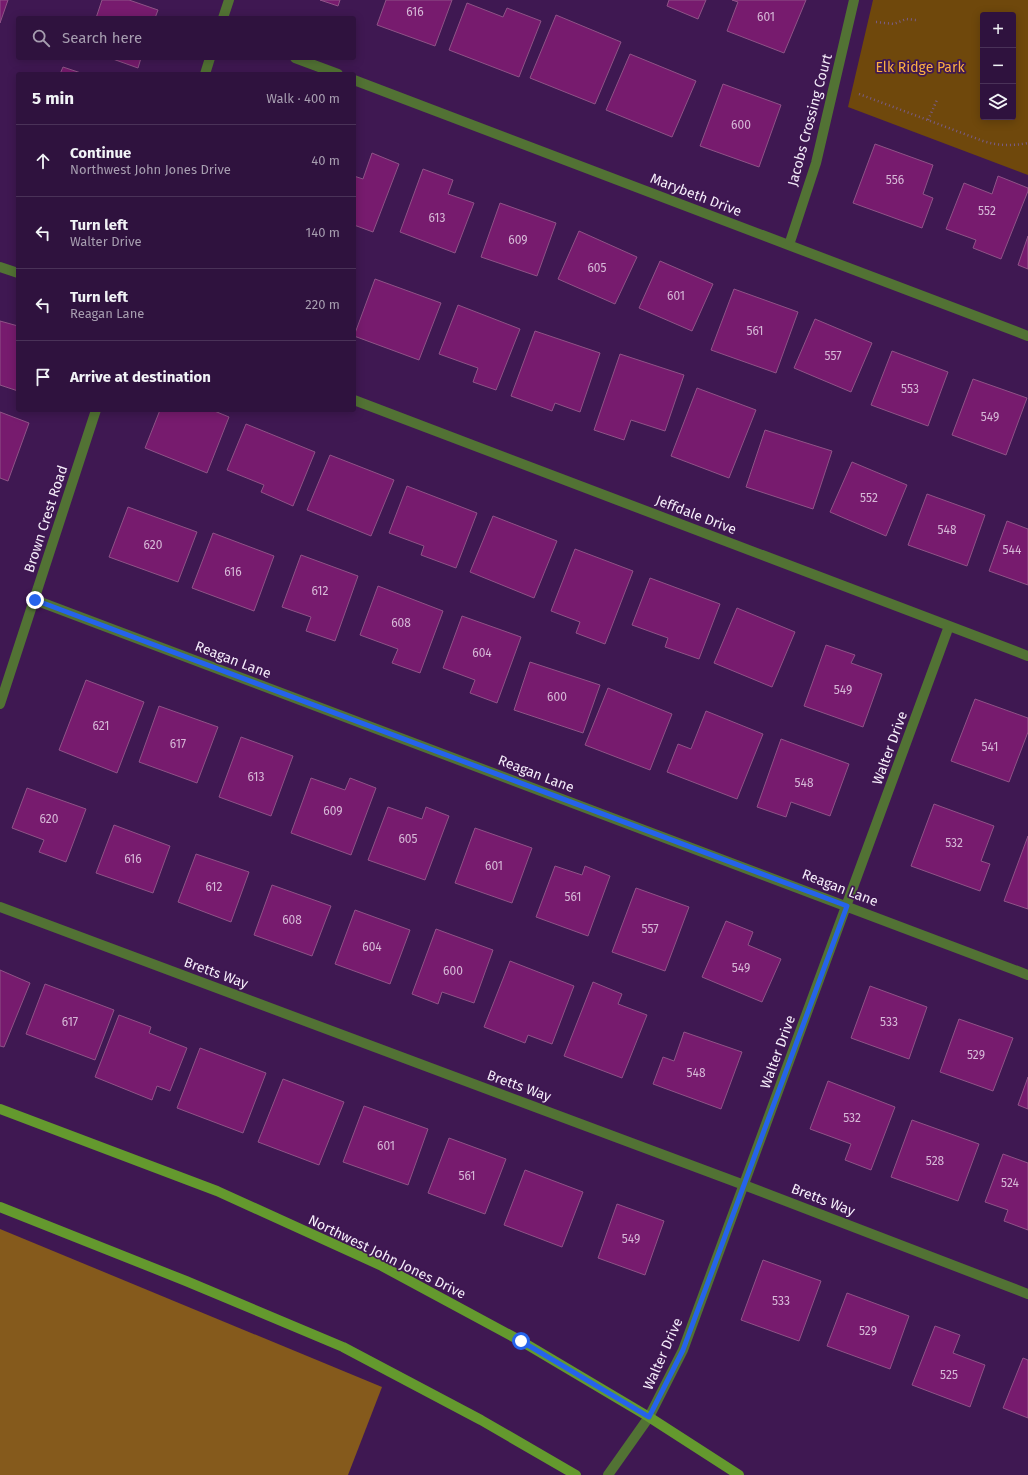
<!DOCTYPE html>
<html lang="en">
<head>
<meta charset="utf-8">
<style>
	body { margin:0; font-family:"Fira Sans",sans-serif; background:#3b2049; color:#f1f3f6 }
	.controls { position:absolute; right:12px; top:12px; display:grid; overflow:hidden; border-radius:4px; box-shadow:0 2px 10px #0003 }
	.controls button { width:36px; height:36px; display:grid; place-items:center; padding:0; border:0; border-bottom:1px solid #4a3258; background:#2f123e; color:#f1f3f6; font:20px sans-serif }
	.stop { position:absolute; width:12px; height:12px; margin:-9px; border:3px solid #2563eb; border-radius:50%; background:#fff }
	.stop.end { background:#2563eb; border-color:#fff; box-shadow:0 1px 4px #0008 }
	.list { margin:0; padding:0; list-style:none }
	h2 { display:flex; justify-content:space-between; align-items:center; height:52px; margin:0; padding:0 16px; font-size:17px }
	h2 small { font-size:13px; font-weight:400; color:#a79eb0 }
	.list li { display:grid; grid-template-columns:26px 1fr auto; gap:12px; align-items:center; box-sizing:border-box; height:72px; padding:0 16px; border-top:1px solid #4a3258 }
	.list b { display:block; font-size:15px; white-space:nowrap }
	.list p { margin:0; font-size:13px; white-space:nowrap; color:#a79eb0 }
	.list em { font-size:13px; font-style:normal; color:#a79eb0 }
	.icon { flex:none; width:22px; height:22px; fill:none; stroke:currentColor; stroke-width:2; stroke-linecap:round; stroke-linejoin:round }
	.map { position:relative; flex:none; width:1028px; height:1475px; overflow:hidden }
	.search { position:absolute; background:#2f123e; box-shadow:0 2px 10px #0003; left:16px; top:16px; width:340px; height:44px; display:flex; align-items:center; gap:10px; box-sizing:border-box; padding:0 14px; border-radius:4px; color:#a79eb0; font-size:15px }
	.panel { position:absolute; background:#2f123e; box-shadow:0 2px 10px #0003; left:16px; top:72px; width:340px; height:340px; border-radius:4px }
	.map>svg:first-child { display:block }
	.green { fill:#6f480c; fill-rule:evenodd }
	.forest { fill:#855a1c }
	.building { fill:#771b6e; stroke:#8f5387 }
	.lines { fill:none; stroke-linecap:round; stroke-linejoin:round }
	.path { stroke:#7a5d88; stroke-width:2.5; stroke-dasharray:1 3; stroke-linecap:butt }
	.street { stroke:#527234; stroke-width:10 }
	.secondary { stroke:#64992e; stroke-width:10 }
	.route { stroke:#2563eb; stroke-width:5 }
	.labels { text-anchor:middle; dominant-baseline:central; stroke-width:3.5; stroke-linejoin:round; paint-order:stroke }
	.number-label { font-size:12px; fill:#d6b8d7 }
	.park-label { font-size:14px; fill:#fbaf41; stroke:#3f1852 }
	.street-label { font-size:14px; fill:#f5ecfa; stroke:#3f1852 }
</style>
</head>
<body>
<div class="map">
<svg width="1028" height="1475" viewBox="0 0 1028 1475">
	<rect width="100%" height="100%" fill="#3f1852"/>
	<path class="green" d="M873 0H1028V175L848 107ZM983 15H1013V117H983Z"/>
	<path class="forest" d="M0 1229 382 1387 348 1475H0Z"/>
	<path class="building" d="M0 0H8L0 23Z
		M102 0H129L158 10 155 18H96Z
		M320 0H340L338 6Z
		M386 0H452L435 46 377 25Z
		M669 0H706L698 19 667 6Z
		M732 0H806L784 53 727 31 738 2Z
		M467 3 503 17 507 8 541 21 519 77 449 50Z
		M556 15 621 42 595 104 530 78Z
		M630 54 696 81 672 137 606 110Z
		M110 58H141L138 68Z
		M63 67 84 74H60Z
		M723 84 781 105 759 167 700 146Z
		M875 144 933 165 923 194 933 198 922 228 853 203Z
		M372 153 399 164 373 232 354 225V176L363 179Z
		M423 169 453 180 448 194 474 203 455 253 400 232Z
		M998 176 1028 188V191L1001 259 973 248 976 240 946 229 964 183 992 194Z
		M500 203 556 223 537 276 481 257Z
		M579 231 637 257 615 304 558 279Z
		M1028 236V269L1018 265Z
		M660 261 713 284 692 331 639 308Z
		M375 279 441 303 419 360 354 336Z
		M734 289 798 312 776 373 711 350Z
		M458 305 520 329 496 390 473 382 478 368 439 354Z
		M815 319 872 343 851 392 794 368Z
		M0 321 18 326V391L0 385Z
		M535 331 600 353 580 412 555 403 552 411 511 396Z
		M892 351 948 372 928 426 871 405Z
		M620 354 684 375 665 431 631 420 624 440 594 430Z
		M973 379 1027 398 1006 455 952 435Z
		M697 388 756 410 729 478 671 456Z
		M160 410H212L229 417 207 473 145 448Z
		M0 412 29 423 8 481 0 478Z
		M246 424 315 452 293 506 261 492 264 485 227 470Z
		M765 430 832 451 813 509 746 487Z
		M330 455 394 480 371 536 307 510Z
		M852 462 907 485 886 536 830 512Z
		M407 486 477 513 456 568 421 555 424 546 389 533Z
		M927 494 985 515 967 566 908 545Z
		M128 507 197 532 178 582 109 557Z
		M493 516 557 541 534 598 470 572Z
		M1007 521 1028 529V585L989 571Z
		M213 533 274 556 254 611 192 588Z
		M575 549 633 571 605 644 576 633 580 622 551 611Z
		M301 555 358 576 335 641 306 631 311 617 282 607Z
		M650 578 720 604 699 659 665 647 668 638 632 625Z
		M378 586 443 611 420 673 392 663 398 649 360 635Z
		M737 608 795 632 772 687 714 663Z
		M462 616 521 637 497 703 470 693 475 680 443 668Z
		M826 645 855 655 851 663 882 674 863 727 804 706Z
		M530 662 600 685 583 733 514 710Z
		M86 680 144 702 117 773 59 750Z
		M608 688 672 714 650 770 585 745Z
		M975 699 1028 718V732L1009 782 951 761Z
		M159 706 218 727 197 783 139 762Z
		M706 711 763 734 737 799 667 772 678 744 691 749Z
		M241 737 293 756 271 816 219 797Z
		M781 739 849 764 830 816 791 802 786 817 757 807Z
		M311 778 345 790 350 778 376 788 351 855 291 833Z
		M27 788 86 809 66 862 39 852 44 840 12 828Z
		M934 804 994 826 981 861 990 864 980 891 911 866Z
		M388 807 422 819 426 807 449 816 425 880 368 860Z
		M114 825 170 846 153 893 96 873Z
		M475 828 532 848 512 903 455 883Z
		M1028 836V909L1004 901Z
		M196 854 249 872 231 922 178 902Z
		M555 866 582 875 585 866 610 876 588 936 536 917Z
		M272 885 331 906 312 956 254 935Z
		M636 888 689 907 665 971 612 952Z
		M355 910 410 930 390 984 335 964Z
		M726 921 753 932 748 945 781 959 762 1002 702 977Z
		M436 929 493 950 474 1003 442 992 438 1004 412 994Z
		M510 961 574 986 552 1044 528 1035 525 1043 484 1027Z
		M0 970 30 983 4 1047 0 1046Z
		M593 982 622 994 618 1004 647 1015 622 1078 564 1056Z
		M45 984 114 1010 95 1060 26 1034Z
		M870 986 927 1007 909 1059 851 1038Z
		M119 1015 151 1027 149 1033 187 1048 170 1091 157 1086 152 1100 95 1077Z
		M959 1019 1013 1038 993 1091 940 1072Z
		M684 1032 742 1052 721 1109 653 1084 663 1057 674 1061Z
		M200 1048 266 1073 243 1133 177 1108Z
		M1028 1077V1109L1018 1105Z
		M283 1079 344 1102 319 1165 258 1142Z
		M828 1081 895 1107 871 1170 845 1160 851 1144 810 1129Z
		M364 1106 428 1129 408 1185 343 1162Z
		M912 1120 979 1144 958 1201 891 1177Z
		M449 1138 506 1159 485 1214 428 1193Z
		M1003 1154 1028 1163V1230L1004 1221 1008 1210 985 1202Z
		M525 1170 583 1192 562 1247 504 1225Z
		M617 1204 664 1221 645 1275 598 1258Z
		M763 1260 821 1281 799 1341 741 1320Z
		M847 1293 909 1316 890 1369 827 1346Z
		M935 1326 960 1335 953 1353 985 1365 970 1407 912 1385Z
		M1023 1358 1028 1360V1418L1003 1408Z"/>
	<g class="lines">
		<path class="path" d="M876 22 894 24 906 19 916 20
			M859 94 983 141C999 146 1012 146 1028 143
			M928 120 937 100"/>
		<path class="street" d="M223 18 229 0
			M295 58 338 74
			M205 74 210 58
			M354 80 1028 336
			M789 245 816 163 854 0
			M0 267 18 273
			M354 400 1028 656
			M35 600 1028 975
			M0 704 96 410
			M0 907 744 1185 1028 1294
			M608 1475 649 1417 683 1350 949 626"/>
		<path class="secondary" d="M0 1109 217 1191 382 1266 521 1341 649 1417 739 1475
			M0 1207 186 1281 343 1347 481 1420 576 1475"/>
	</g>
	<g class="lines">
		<path class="route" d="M35 600 847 906 683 1350 649 1417 521 1341"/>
	</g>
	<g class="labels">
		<g class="number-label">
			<text x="415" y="12">616</text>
			<text x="766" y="17">601</text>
			<text x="741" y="125">600</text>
			<text x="895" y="180">556</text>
			<text x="987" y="211">552</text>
			<text x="437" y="218">613</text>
			<text x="518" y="240">609</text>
			<text x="597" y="268">605</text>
			<text x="676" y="296">601</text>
			<text x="755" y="331">561</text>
			<text x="833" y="356">557</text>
			<text x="910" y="389">553</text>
			<text x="990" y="417">549</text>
			<text x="869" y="498">552</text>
			<text x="947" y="530">548</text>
			<text x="153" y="545">620</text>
			<text x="1012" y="550">544</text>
			<text x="233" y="572">616</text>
			<text x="320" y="591">612</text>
			<text x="401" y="623">608</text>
			<text x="482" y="653">604</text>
			<text x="843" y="690">549</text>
			<text x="557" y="697">600</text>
			<text x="101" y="726">621</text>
			<text x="178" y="744">617</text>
			<text x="990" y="747">541</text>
			<text x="256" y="777">613</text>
			<text x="804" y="783">548</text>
			<text x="333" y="811">609</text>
			<text x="49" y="819">620</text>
			<text x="408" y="839">605</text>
			<text x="954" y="843">532</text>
			<text x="133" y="859">616</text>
			<text x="494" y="866">601</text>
			<text x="214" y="887">612</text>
			<text x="573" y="897">561</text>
			<text x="292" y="920">608</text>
			<text x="650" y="929">557</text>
			<text x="372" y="947">604</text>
			<text x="741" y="968">549</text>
			<text x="453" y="971">600</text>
			<text x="70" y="1022">617</text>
			<text x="889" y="1022">533</text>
			<text x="976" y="1055">529</text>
			<text x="696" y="1073">548</text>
			<text x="852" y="1118">532</text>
			<text x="386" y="1146">601</text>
			<text x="935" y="1161">528</text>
			<text x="467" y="1176">561</text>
			<text x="1010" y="1183">524</text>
			<text x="631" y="1239">549</text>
			<text x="781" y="1301">533</text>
			<text x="868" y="1331">529</text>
			<text x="949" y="1375">525</text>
		</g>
		<g class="park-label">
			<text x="920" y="67">Elk Ridge Park</text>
		</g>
		<g class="street-label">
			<text transform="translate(810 120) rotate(-75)">Jacobs Crossing Court</text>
			<text transform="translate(696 195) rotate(21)">Marybeth Drive</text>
			<text transform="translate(696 515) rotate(21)">Jeffdale Drive</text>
			<text transform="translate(46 519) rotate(-72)">Brown Crest Road</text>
			<text transform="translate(233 660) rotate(21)">Reagan Lane</text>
			<text transform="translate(890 748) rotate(-70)">Walter Drive</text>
			<text transform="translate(536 774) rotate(21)">Reagan Lane</text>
			<text transform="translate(840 888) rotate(21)">Reagan Lane</text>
			<text transform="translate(216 973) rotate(20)">Bretts Way</text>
			<text transform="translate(778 1052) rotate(-70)">Walter Drive</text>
			<text transform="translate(519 1086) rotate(20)">Bretts Way</text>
			<text transform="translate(823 1200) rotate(21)">Bretts Way</text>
			<text transform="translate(387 1257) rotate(26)">Northwest John Jones Drive</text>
			<text transform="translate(663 1354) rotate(-66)">Walter Drive</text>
		</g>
	</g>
</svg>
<div class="controls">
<button>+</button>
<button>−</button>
<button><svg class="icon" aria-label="layers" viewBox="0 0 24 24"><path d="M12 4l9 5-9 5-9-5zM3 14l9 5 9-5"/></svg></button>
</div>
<div class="stop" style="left:521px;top:1341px"></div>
<div class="stop end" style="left:35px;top:600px"></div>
<div class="search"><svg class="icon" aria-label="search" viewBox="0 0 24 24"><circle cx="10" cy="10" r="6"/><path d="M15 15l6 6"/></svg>Search here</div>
<section class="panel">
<h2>5 min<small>Walk · 400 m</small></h2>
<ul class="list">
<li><svg class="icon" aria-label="ahead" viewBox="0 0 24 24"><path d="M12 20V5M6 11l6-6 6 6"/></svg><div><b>Continue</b><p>Northwest John Jones Drive</p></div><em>40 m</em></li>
<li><svg class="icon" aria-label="left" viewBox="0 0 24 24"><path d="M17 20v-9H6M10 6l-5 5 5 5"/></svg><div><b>Turn left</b><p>Walter Drive</p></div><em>140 m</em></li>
<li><svg class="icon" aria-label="left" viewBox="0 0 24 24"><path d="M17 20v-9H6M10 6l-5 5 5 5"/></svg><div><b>Turn left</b><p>Reagan Lane</p></div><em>220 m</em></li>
<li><svg class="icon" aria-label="arrive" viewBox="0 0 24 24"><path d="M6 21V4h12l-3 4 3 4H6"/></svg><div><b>Arrive at destination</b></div></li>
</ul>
</section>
</div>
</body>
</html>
